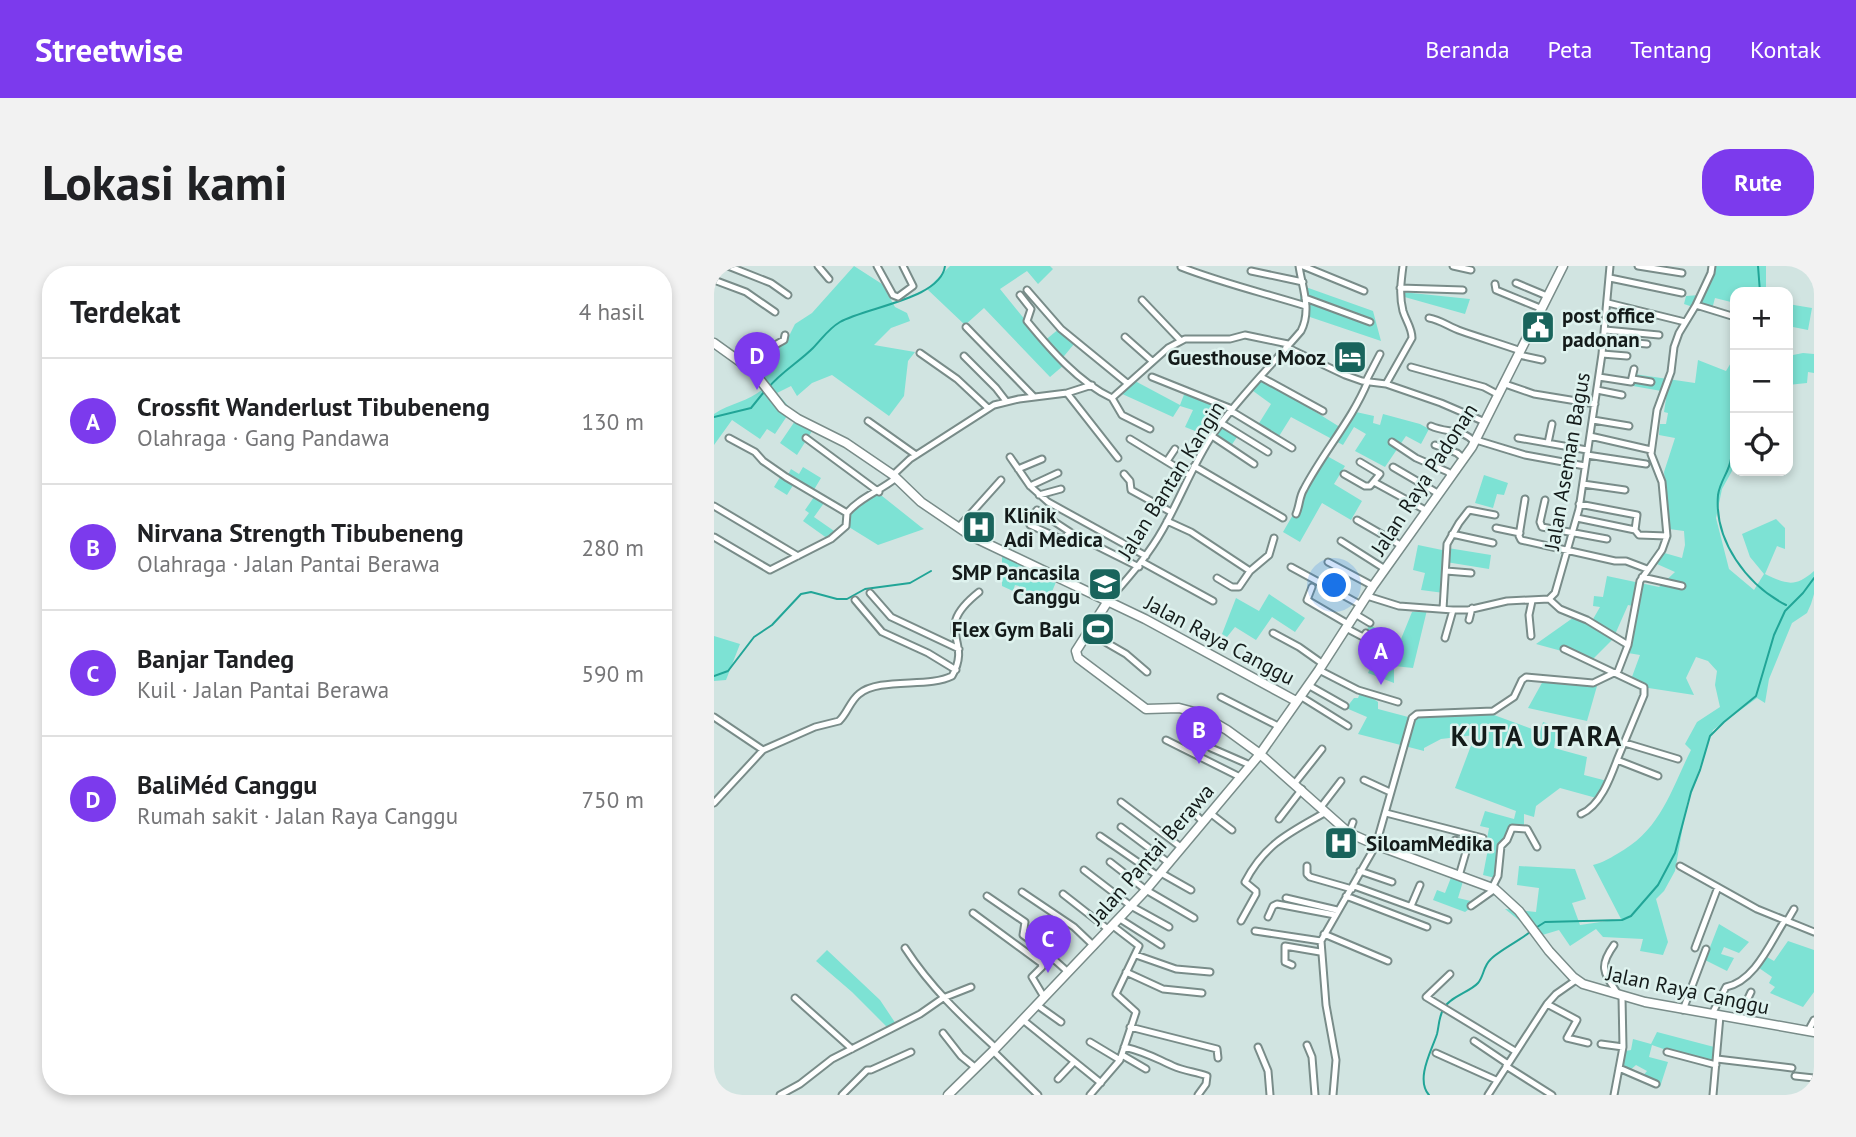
<!DOCTYPE html>
<html lang="id">
<head>
<meta charset="utf-8">
<style>
	body { margin:0; font-family:"PT Sans",sans-serif; background:#f2f2f2; color:#202124 }
	.controls { position:absolute; right:21px; top:21px; display:grid; overflow:hidden; border-radius:14px; box-shadow:0 4px 10px #0003 }
	.controls button { width:63px; height:63px; display:grid; place-items:center; padding:0; border:0; border-bottom:2px solid #e0e0e0; background:#fff; color:#202124; font:35px sans-serif }
	.you { position:absolute; left:621px; top:320px; width:24px; height:24px; margin:-18px; border:5px solid #fff; border-radius:50%; background:#1a73e8; box-shadow:0 0 0 10px #1a73e833 }
	.badge { display:grid; place-items:center; width:46px; height:46px; border-radius:50%; background:#7c3aed; color:#fff; font-size:23px; font-weight:700 }
	.pin { position:absolute; translate:-50% -58px; filter:drop-shadow(0 2px 4px #0008) }
	.pin::after { content:''; position:absolute; top:37px; width:24px; height:21px; background:inherit; clip-path:polygon(0 0,100% 0,50% 100%) }
	.list { margin:0; padding:0; list-style:none }
	h2 { display:flex; justify-content:space-between; align-items:center; height:91px; margin:0; padding:0 28px; font-size:30px }
	h2 small { font-size:23px; font-weight:400; color:#757577 }
	.list li { display:grid; grid-template-columns:46px 1fr auto; gap:21px; align-items:center; box-sizing:border-box; height:126px; padding:0 28px; border-top:2px solid #e0e0e0 }
	.list b { display:block; font-size:26px; white-space:nowrap }
	.list p { margin:0; font-size:23px; white-space:nowrap; color:#757577 }
	.list em { font-size:23px; font-style:normal; color:#757577 }
	.icon { flex:none; width:38px; height:38px; fill:none; stroke:currentColor; stroke-width:2; stroke-linecap:round; stroke-linejoin:round }
	.map { position:relative; flex:none; width:1100px; height:829px; overflow:hidden; border-radius:28px }
	header { display:flex; align-items:center; gap:42px; box-sizing:border-box; height:98px; padding:0 35px; background:#7c3aed; color:#fff }
	header strong { font-size:33px }
	nav { display:flex; gap:38px; margin-inline-start:auto; font-size:24px }
	.intro { display:flex; align-items:center; justify-content:space-between; box-sizing:border-box; height:168px; padding:0 42px }
	h1 { margin:0; font-size:49px }
	.button { padding:18px 32px; border-radius:28px; background:#7c3aed; color:#fff; font-size:24px; font-weight:700 }
	main { display:flex; gap:42px; padding:0 42px }
	aside { flex:1; background:#fff; border-radius:28px; box-shadow:0 4px 10px #0003 }
	.map>svg:first-child { display:block }
	.green { fill:#7de2d4 }
	.lines { fill:none; stroke-linecap:round; stroke-linejoin:round }
	.stream { stroke:#21a597; stroke-width:2 }
	.street-casing { stroke:#798c89; stroke-width:9 }
	.secondary-casing { stroke:#798c89; stroke-width:11 }
	.street { stroke:#fff; stroke-width:5 }
	.secondary { stroke:#fff; stroke-width:8 }
	.labels { text-anchor:middle; dominant-baseline:central; stroke-width:5; stroke-linejoin:round; paint-order:stroke }
	.poi-label { font-size:21px; font-weight:bold; fill:#141b1a; stroke:#def2ee; text-anchor:start }
	.street-label { font-size:21px; fill:#141b1a; stroke:#def2ee }
	.district-label { font-size:28px; font-weight:bold; letter-spacing:2px; fill:#141b1a; stroke:#def2ee }
</style>
</head>
<body>
<header>
<strong>Streetwise</strong>
<nav><a>Beranda</a><a>Peta</a><a>Tentang</a><a>Kontak</a></nav>
</header>
<div class="intro"><h1>Lokasi kami</h1><a class="button">Rute</a></div>
<main>
<aside>
<h2>Terdekat<small>4 hasil</small></h2>
<ul class="list">
<li><span class="badge">A</span><div><b>Crossfit Wanderlust Tibubeneng</b><p>Olahraga · Gang Pandawa</p></div><em>130 m</em></li>
<li><span class="badge">B</span><div><b>Nirvana Strength Tibubeneng</b><p>Olahraga · Jalan Pantai Berawa</p></div><em>280 m</em></li>
<li><span class="badge">C</span><div><b>Banjar Tandeg</b><p>Kuil · Jalan Pantai Berawa</p></div><em>590 m</em></li>
<li><span class="badge">D</span><div><b>BaliMéd Canggu</b><p>Rumah sakit · Jalan Raya Canggu</p></div><em>750 m</em></li>
</ul>
</aside>
<div class="map">
<svg width="1100" height="829" viewBox="0 0 1100 829">
	<rect width="100%" height="100%" fill="#d1e4e1"/>
	<path class="green" d="M140 0 168 18 181 41 193 47 196 55 177 62 160 79 201 86 194 95 190 130 175 150 118 109 98 117 83 130 77 120 63 127 83 150 96 158 98 165 83 189 66 177 81 155 73 150 61 168 53 163 46 173 18 154 0 179V148C16 137 34 136 49 123L42 96 72 76 81 58 98 47Z
		M236 0H336L339 3 324 18 313 5 286 23 329 76 346 62 360 78 346 95 350 99 336 111 270 42 251 59 213 23Z
		M997 0H1052V26H1021V37L1001 32 997 47 970 38 972 30 986 29 997 15Z
		M586 19 659 45 667 75 590 49 592 41 586 40Z
		M688 26 756 33 751 48 687 30Z
		M1074 38 1098 42 1094 64 1074 60Z
		M1089 87 1100 88V107L1094 106 1093 117 1074 119V90Z
		M1021 90V168L1018 169 1017 181 1021 192 1018 205 1008 223 1002 252 1015 303 1040 324 1050 308 1036 291 1028 268 1062 253 1071 262V283L1063 280 1051 308C1072 318 1081 322 1100 305V328L1097 338 1093 347 1078 357 1055 413 1051 437 1043 432 999 464 973 537 961 605 950 625 942 633 954 676 949 689 926 685 929 673 889 671 882 663 856 680 845 664 825 670 791 643 822 646 825 622 803 619 805 600 861 603 872 633 858 637 866 659 907 653 879 599C888 597 896 592 903 588 947 564 956 526 977 484L971 478 983 456 1006 441 1001 419 1003 405 994 395 982 391 972 412 980 429 915 419 926 389 914 387 912 381 919 340 914 339 899 373 875 397 855 387 822 378 863 349 878 355 886 341 879 340 880 330 889 331 893 310 945 321 961 306 943 298 947 286 968 292 971 279 970 265 955 263 950 206 961 172 945 169 946 158H952L954 147 950 146 953 126 919 120 920 108 981 117 984 94 1012 105Z
		M547 112 629 163 642 146 660 150 659 157 666 159 669 148 706 158 715 163 707 178 692 170 671 201 641 185 652 168 640 161 629 179 577 151 562 175 542 162 557 138 535 122Z
		M421 115 466 139 471 126 499 137 493 152 509 157 525 168 515 183 499 172 471 161 479 144 466 140 459 151 406 127Z
		M613 190 631 200 620 218 648 235 637 254 608 237 586 276 569 266Z
		M89 201 107 212 98 227 81 216 73 229 60 221 68 208 73 211 77 203 85 208Z
		M770 209 794 217 790 229 783 228 779 242 761 237Z
		M158 222 207 261 210 263 164 279 130 258Z
		M100 231 110 237 100 251 123 267 117 275 89 255 95 247 91 244Z
		M704 279 733 285 734 282 777 289 775 303 732 296 730 327 707 324 711 307 699 304Z
		M288 290 344 311 333 338 303 327 305 320 301 319 299 325 288 320Z
		M555 328 591 352 581 366 558 351 542 374 521 361 513 371 508 368 522 332 545 345Z
		M713 344 699 402 680 400V417L654 407 659 396 680 399 683 382 649 373 655 359 687 373 698 346Z
		M0 370 26 378 12 414 0 415Z
		M829 415 883 420 873 455 814 442Z
		M646 427 654 429 664 436V443L698 452 699 448 760 446 780 449 826 466 829 456 843 461 840 482 873 491 870 509 897 516 886 533 846 522 822 540 820 551 810 548V563L795 561 790 578 784 584 781 612 769 609 774 583 764 581 765 572 773 573 775 562 766 560 771 545 800 553 802 545 741 522 761 469 727 473 710 482V485L644 468 653 451 632 442 640 432H644Z
		M738 609 750 612 744 632 761 636 758 641 751 646 719 634 723 624 731 627Z
		M1005 658 1035 676 1025 687 1010 681 1007 688 1020 692 1013 705 991 694Z
		M1074 675 1100 684V726L1089 741 1056 727 1061 721 1055 717 1058 711 1045 702 1053 691 1060 695Z
		M113 684 166 734 182 758 173 761 138 726 102 695Z
		M943 766 1004 782 1001 801 938 779 935 791 954 796 946 821 927 812 933 805 922 799 914 806 905 803 911 785 917 784 919 773 937 778Z"/>
	<g class="lines">
		<path class="stream" d="M1044 0 1046 26
			M54 122C67 106 85 96 99 82 108 73 114 63 126 56 152 41 227 33 231 0
			M0 151 37 142 50 126
			M1021 161C1015 170 1018 182 1017 193 1015 206 1006 215 1004 229 1000 275 1033 319 1072 339
			M0 410 14 405 40 371 58 359 87 328 97 326 123 333H133L151 323 196 317 217 305
			M820 663 831 656 908 654 917 650 944 619 961 587 977 526 986 504 996 470 1010 456 1042 430 1060 369 1071 345 1089 327 1100 312
			M715 829C701 813 718 784 723 768 725 760 725 749 730 742 737 730 756 726 764 717 770 710 769 701 776 694 784 685 805 675 816 666"/>
		<g class="street-casing">
			<path id="street" d="M14 0 57 17 74 29
				M104 0 115 13
				M163 0 179 29 184 31 199 20 189 0
				M589 0 650 25
				M739 0 757 4
				M924 0 968 7
				M467 1C508 17 550 27 592 40
				M537 5 589 16
				M896 12 968 27
				M0 14 32 26 61 46
				M802 17 833 30
				M781 18 782 24 826 42
				M686 22 749 24
				M313 24 347 63 413 117
				M306 29 317 43 313 55C336 83 364 116 398 132
				M591 32 656 56
				M428 34 467 75
				M894 37 971 56
				M982 39 1021 51
				M715 52C727 54 735 61 747 65 767 72 787 78 807 85
				M252 61 320 131
				M891 64 945 69
				M411 71 438 95
				M890 74 933 78
				M572 81 631 109 648 115 672 118 727 137 771 156
				M206 87 243 113 274 142
				M888 88 913 90
				M805 89 828 94
				M250 90 282 122 292 135
				M29 97 70 74 71 69
				M697 101 770 121 785 129
				M438 111 518 143
				M547 111 609 145
				M885 111 917 116 920 103
				M919 113 937 116
				M652 115 666 88
				M672 118 698 72C698 62 692 55 689 45 685 30 687 15 689 0
				M791 118 820 128 881 138
				M883 124 908 129
				M353 127 404 192
				M398 132 454 82 471 73H516L531 69 574 78
				M398 132 408 149 436 163
				M517 145 578 182
				M879 154 915 160
				M154 155 202 189
				M507 157 554 186
				M717 160C732 167 750 163 760 176
				M498 170 540 198
				M876 170 937 184
				M15 172 41 186 49 195 72 211 133 247
				M92 172 165 226
				M804 172 873 184
				M416 173 475 209
				M762 174 811 189 871 200
				M678 176 702 192 734 206 737 210
				M834 177 838 158
				M721 179 743 187 750 193
				M873 189 932 198
				M296 191 316 220 334 236 432 290
				M453 195 461 183
				M480 200 569 252
				M679 201 725 228
				M304 203 328 193
				M410 208 416 215 417 224 457 246
				M630 208 651 220H656L666 208 646 196
				M179 209 196 193 280 139 305 133 353 127 378 119
				M660 216 713 245
				M869 218 911 224
				M316 220 344 207
				M325 229 347 223
				M811 233 805 270 807 274 901 295H912L933 303
				M831 234 826 256 828 261 893 273
				M865 238 923 249 921 264
				M0 240 84 290
				M582 248C586 239 585 231 590 223 610 185 638 154 654 115
				M863 252 921 264 925 269 953 270
				M643 254 688 280
				M453 255 477 266 536 305
				M244 262 287 214
				M782 262 806 267
				M356 266 350 272H345L316 259 314 255 323 244 324 245 356 266 361 269 425 301
				M738 268 779 277
				M0 271 56 304 117 273 132 260 133 247C145 232 166 225 182 212
				M627 275 671 303
				M428 296 499 335
				M614 296 659 320
				M577 301 647 339
				M732 305 757 307
				M928 311 968 320
				M503 312 518 321H525L536 305 555 289 560 272
				M598 321 593 334 634 358
				M156 327 177 351 245 383
				M653 330 685 340 739 344H754L793 335 835 333 841 327 865 243 888 88 896 0
				M835 333 846 343 873 354 914 379
				M141 334 168 366 214 387 242 404
				M394 335C414 312 434 290 449 263 467 231 479 198 499 168 525 131 558 99 587 65 598 44 588 21 585 0
				M729 343 733 278 745 257 755 244 781 249
				M641 348 656 357
				M755 354 758 342
				M632 362 649 371 652 367
				M374 366 412 388 433 406
				M559 367 585 381 609 398
				M817 370 815 349 818 335
				M731 372 739 344
				M850 383 930 421V429L903 494 944 510
				M605 404 644 424 684 436
				M594 419 631 440
				M586 430 634 460
				M507 431 564 460
				M0 451 49 484
				M452 474 526 511
				M911 477 964 493
				M497 482 536 499
				M650 514 676 526
				M581 517 608 483
				M407 536 468 582
				M0 537 49 484 101 461 125 455C133 448 136 435 145 428 165 411 215 422 238 410 260 372 216 365 265 326
				M607 541 627 515
				M477 544 489 556
				M496 547 518 564
				M672 547 769 572
				M867 548C886 540 896 513 903 494
				M565 553 588 523
				M407 561 455 597
				M635 567 639 556
				M386 570 444 610
				M741 574 754 579 745 610
				M396 596 432 624 480 652
				M593 600V608L596 611 638 623
				M966 600 1043 643 1100 666
				M370 604 417 640 455 661
				M646 605 678 616
				M447 607 477 624
				M640 620 734 654
				M778 622 784 610 787 580 793 574 798 562 813 563 823 581
				M308 626 360 661 380 680
				M349 628 395 664
				M273 630 311 656 309 669 326 681 354 706
				M632 630 713 661
				M572 632 623 644
				M697 640 706 619
				M757 640 781 623
				M259 647 327 697 328 701 318 711 330 731
				M554 651 559 640 563 638 621 649
				M406 653 447 679
				M527 655 542 628V625L531 616C551 577 577 566 612 546
				M1073 655 1080 643
				M541 665 607 675
				M610 668 674 695
				M900 679C884 701 890 707 904 728
				M191 682C217 722 247 750 282 782
				M981 682 1004 621
				M422 689 462 703 496 706
				M578 699 571 696V680L606 686
				M412 706 449 723 488 727
				M736 708 712 731 801 785
				M81 732 138 783
				M833 738 863 754 853 772 874 777
				M323 739 347 756
				M969 744 992 683
				M998 748 1012 721C1041 715 1056 677 1071 654
				M1024 753 1037 726
				M309 754 387 817
				M416 761 503 783 504 792
				M1094 765 1100 754
				M229 767 247 790 262 802
				M760 775 794 798
				M376 776 406 794
				M887 778 909 781
				M593 779 598 791 601 829
				M410 781C432 786 441 792 459 800 470 805 482 806 493 810L492 818 484 829
				M544 781 554 805 556 829
				M279 785 324 829
				M953 786 1002 799
				M722 787 782 814
				M408 789 432 803
				M1003 793 1078 802
				M792 800 838 829
				M905 802 942 818
				M1081 810 1100 812
				M344 813 360 796
				M66 829 86 818 118 793 206 748 229 732 257 721
				M128 829 153 804H157L197 786
				M376 829 406 794 422 746 402 728 425 680 399 660
				M619 829 622 794 612 739 607 675 662 579 698 452 703 448 779 445 800 431 808 414 812 411 879 417 904 405 914 379 926 315 948 284 953 270 948 216 937 188 943 144 957 106 960 81 965 67 982 39 997 7 998 0
				M774 829 833 738 842 728 862 714
				M900 829 909 781 908 731
				M999 829 1006 750"/>
		</g>
		<g class="secondary-casing">
			<path id="secondary" d="M0 77 39 105 68 142 84 153 132 177 179 209 207 236 257 270 431 353 582 435
				M394 335 362 385 364 392 432 443 465 442 484 447 513 464 546 488 635 567 662 579 781 623 805 645 835 685 859 711 869 718 931 736 1100 766
				M234 829 279 785 432 624 546 488 605 404 659 320 758 181 849 0"/>
		</g>
		<use href="#street" class="street"/>
		<use href="#secondary" class="secondary"/>
	</g>
	<defs>
		<g id="civic-square" transform="scale(1.75)"><rect x="-9" y="-9" width="18" height="18" rx="4" fill="#19645c" stroke="#def2ee"/><path d="M-.6-6.5H3V-4.5H.6V-3L4-1V1h2V6H-6V1h2V-1L-.6-3ZM-1.2 2.5V6h2.4V2.5Z" fill="#fff"/></g>
		<g id="hotel-square" transform="scale(1.75)"><rect x="-9" y="-9" width="18" height="18" rx="4" fill="#19645c" stroke="#def2ee"/><path d="M-6-4.5h1.5V1H6V5H4.5V3h-9V5H-6ZM-4 0a1.8 1.8 0 1 1 3.6 0ZM.5 0V-2.5h3Q6-2.5 6 0Z" fill="#fff"/></g>
		<g id="hospital-square" transform="scale(1.75)"><rect x="-9" y="-9" width="18" height="18" rx="4" fill="#19645c" stroke="#def2ee"/><path d="M-5-5h3v3.5h4V-5h3V5h-3V1.5h-4V5h-3Z" fill="#fff"/></g>
		<g id="school-square" transform="scale(1.75)"><rect x="-9" y="-9" width="18" height="18" rx="4" fill="#19645c" stroke="#def2ee"/><path d="M0-5L7-2L0 1L-7-2ZM-4 1L0 2.5L4 1V4Q0 6-4 4Z" fill="#fff"/></g>
		<g id="stadium-square" transform="scale(1.75)"><rect x="-9" y="-9" width="18" height="18" rx="4" fill="#19645c" stroke="#def2ee"/><path d="M0-5a6.5 5 0 1 0 0 10a6.5 5 0 1 0 0-10ZM-3.5-1.8h7v3.6h-7Z" fill="#fff"/></g>
	</defs>
	<g fill-rule="evenodd">
		<use href="#civic-square" x="824" y="61"/>
		<use href="#hotel-square" x="636" y="91"/>
		<use href="#hospital-square" x="265" y="261"/>
		<use href="#school-square" x="391" y="318"/>
		<use href="#stadium-square" x="384" y="363"/>
		<use href="#hospital-square" x="627" y="577"/>
	</g>
	<g class="labels">
		<g class="poi-label">
			<text x="848" y="49">post office<tspan x="848" dy="24">padonan</tspan></text>
			<text x="612" y="91" text-anchor="end">Guesthouse Mooz</text>
			<text x="290" y="249">Klinik<tspan x="290" dy="24">Adi Medica</tspan></text>
			<text x="366" y="306" text-anchor="end">SMP Pancasila<tspan x="366" dy="24">Canggu</tspan></text>
			<text x="360" y="363" text-anchor="end">Flex Gym Bali</text>
			<text x="652" y="577">SiloamMedika</text>
		</g>
		<g class="street-label">
			<text transform="translate(853 195) rotate(-80)">Jalan Aseman Bagus</text>
			<text transform="translate(710 213) rotate(-57)">Jalan Raya Padonan</text>
			<text transform="translate(457 214) rotate(-58)">Jalan Bantan Kangin</text>
			<text transform="translate(506 374) rotate(28)">Jalan Raya Canggu</text>
			<text transform="translate(437 588) rotate(-49)">Jalan Pantai Berawa</text>
			<text transform="translate(974 724) rotate(12)">Jalan Raya Canggu</text>
		</g>
		<g class="district-label">
			<text x="823" y="469">KUTA UTARA</text>
		</g>
	</g>
</svg>
<div class="controls">
<button>+</button>
<button>−</button>
<button><svg class="icon" aria-label="locate" viewBox="0 0 24 24"><circle cx="12" cy="12" r="6"/><path d="M12 2v4M12 18v4M2 12h4M18 12h4"/></svg></button>
</div>
<div class="you"></div>
<div class="pin badge" style="left:667px;top:419px">A</div>
<div class="pin badge" style="left:485px;top:498px">B</div>
<div class="pin badge" style="left:334px;top:707px">C</div>
<div class="pin badge" style="left:43px;top:124px">D</div>
</div>
</main>
</body>
</html>
